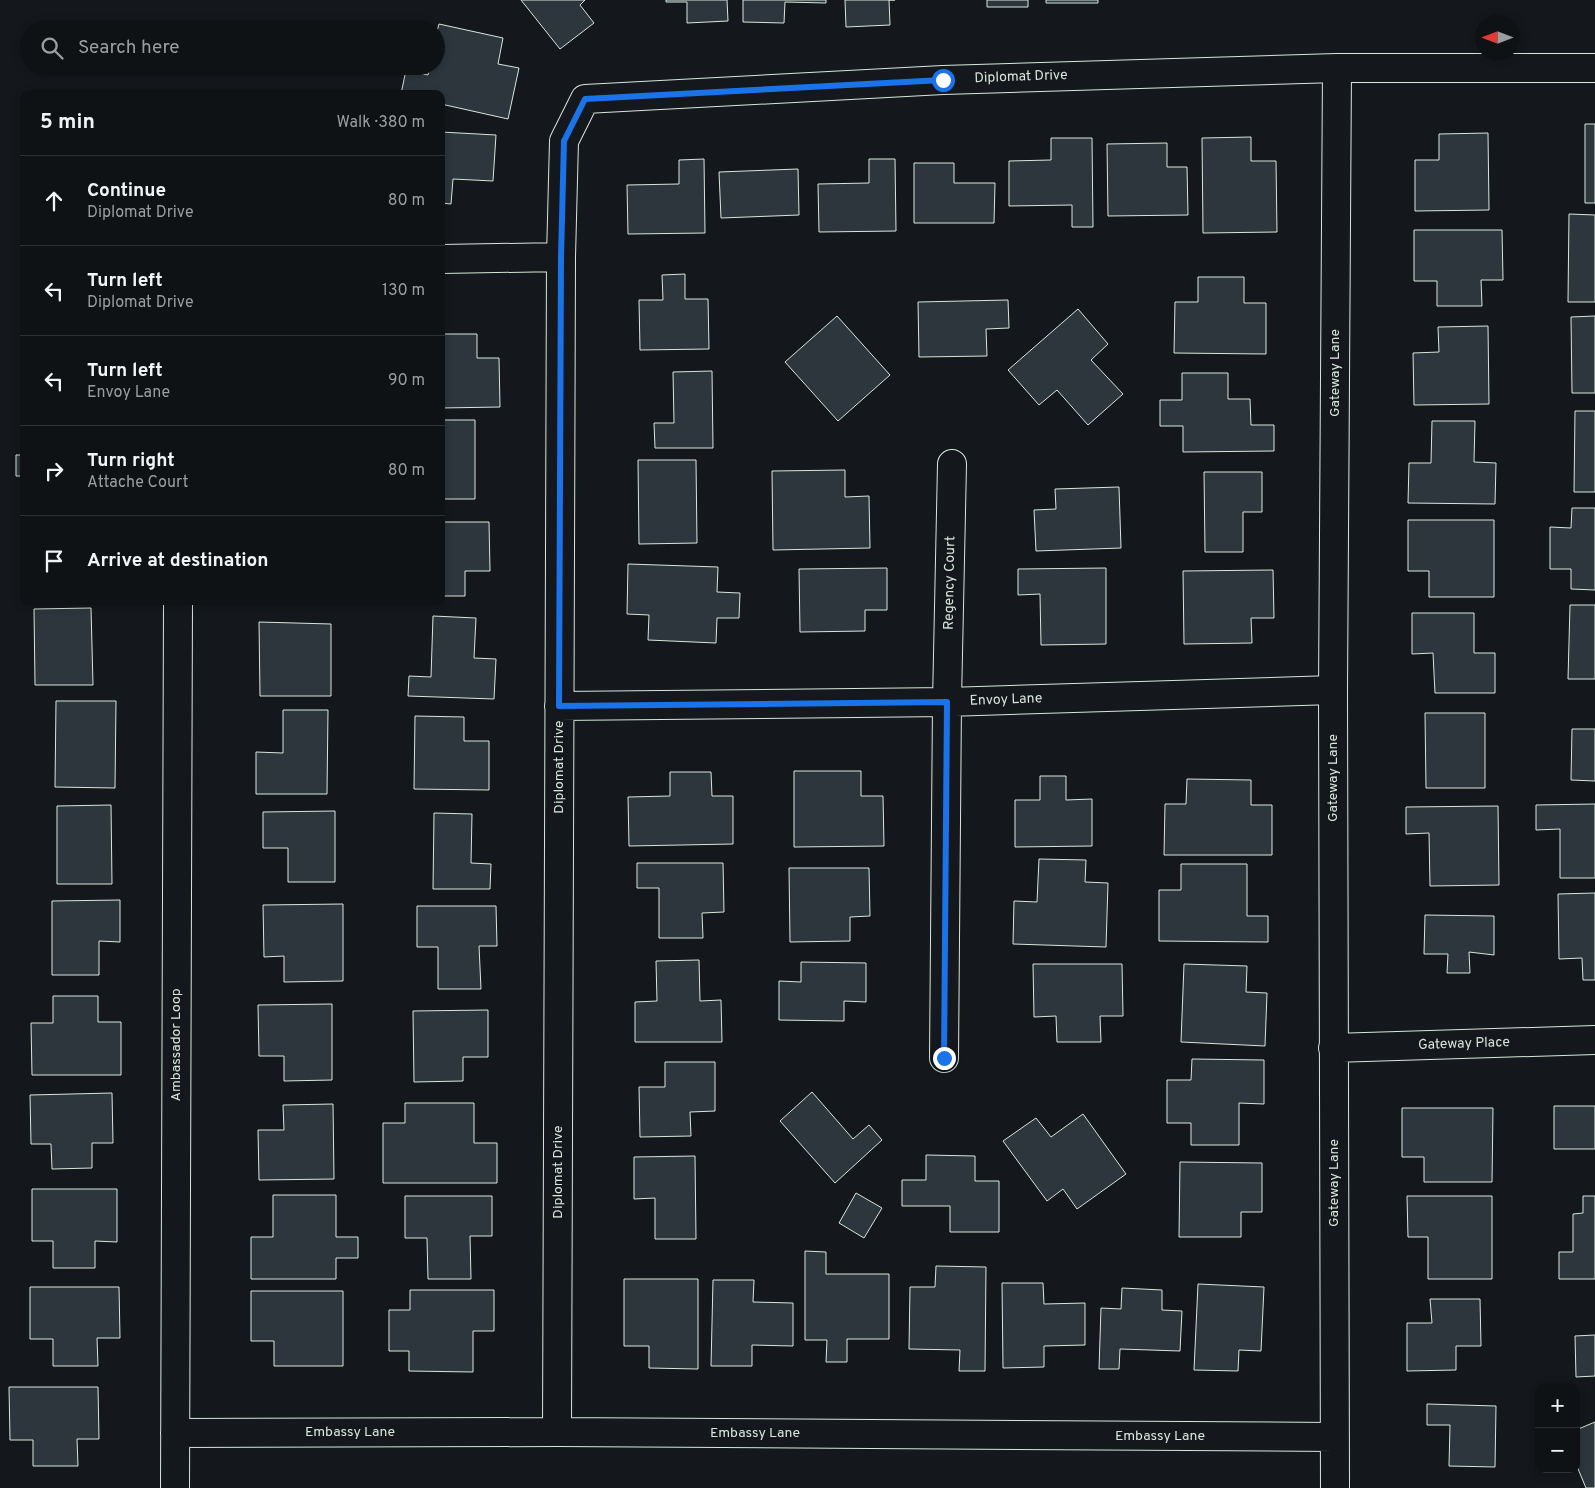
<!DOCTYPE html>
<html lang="en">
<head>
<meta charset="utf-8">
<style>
	body { margin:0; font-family:Overpass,sans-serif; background:#1d2022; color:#f1f3f6 }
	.controls { position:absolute; right:15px; bottom:15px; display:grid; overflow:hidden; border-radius:10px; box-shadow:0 2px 8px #0003 }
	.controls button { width:45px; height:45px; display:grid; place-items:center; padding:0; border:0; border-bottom:1px solid #2f3234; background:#0f1215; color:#f1f3f6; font:25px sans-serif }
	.compass { position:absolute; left:1475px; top:15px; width:45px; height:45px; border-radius:50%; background:#0f1215; box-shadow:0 2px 8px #0003; rotate:270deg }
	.stop { position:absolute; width:15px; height:15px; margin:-11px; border:4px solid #1a73e8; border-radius:50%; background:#fff }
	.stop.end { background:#1a73e8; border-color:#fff; box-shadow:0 1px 5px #0008 }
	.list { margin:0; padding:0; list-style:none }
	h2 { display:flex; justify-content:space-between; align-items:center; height:65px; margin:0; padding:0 20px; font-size:21px }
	h2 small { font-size:16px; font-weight:400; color:#9b9ea0 }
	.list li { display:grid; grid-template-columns:32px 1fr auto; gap:15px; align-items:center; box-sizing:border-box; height:90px; padding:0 20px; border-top:1px solid #2f3234 }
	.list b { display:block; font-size:19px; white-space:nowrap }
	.list p { margin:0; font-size:16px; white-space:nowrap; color:#9b9ea0 }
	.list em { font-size:16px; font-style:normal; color:#9b9ea0 }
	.icon { flex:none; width:28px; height:28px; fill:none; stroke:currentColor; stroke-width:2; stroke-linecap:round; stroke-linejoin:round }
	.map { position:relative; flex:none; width:1595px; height:1488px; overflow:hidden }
	.search { position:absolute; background:#0f1215; box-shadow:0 2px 8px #0003; left:20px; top:20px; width:425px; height:55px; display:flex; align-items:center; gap:12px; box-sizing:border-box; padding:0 18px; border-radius:28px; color:#9b9ea0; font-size:19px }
	.panel { position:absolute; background:#0f1215; box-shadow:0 2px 8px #0003; left:20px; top:90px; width:425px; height:515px; border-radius:10px }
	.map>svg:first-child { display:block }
	.building { fill:#2c363c; stroke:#d8e6dc }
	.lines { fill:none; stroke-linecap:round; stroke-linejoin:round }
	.street-casing { stroke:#d8e6dc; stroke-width:30 }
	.street { stroke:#14181c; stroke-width:28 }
	.route { stroke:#1a73e8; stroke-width:6 }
	.labels { text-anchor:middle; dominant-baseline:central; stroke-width:4; stroke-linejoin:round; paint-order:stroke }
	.street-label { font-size:14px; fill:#d8e6dc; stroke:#14181c }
</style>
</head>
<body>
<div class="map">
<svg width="1595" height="1488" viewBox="0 0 1595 1488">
	<rect width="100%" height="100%" fill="#14181c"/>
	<path class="building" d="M521 0H585L580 5 594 23 560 49Z
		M666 0H727L728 21 687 23V2H666Z
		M743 0H826V3L785 2 784 23 743 22Z
		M845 0H895H889L890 25 846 27Z
		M987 0H1028V7H987Z
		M1046 0H1098V3H1046Z
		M439 24 503 38 498 64 519 68 508 119 441 104V94H401L406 70 428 75 430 66H436V35Z
		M1585 124H1595V203H1585Z
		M441 132 496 135 493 181 453 179 451 204 441 203Z
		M1488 133 1489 210 1415 211V160H1439V134Z
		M1251 137V161H1276L1277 232 1203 233 1202 138Z
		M1051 138H1092L1093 227H1072V205L1009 206V161L1051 160Z
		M1167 143V167H1187L1188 215 1108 216 1107 144Z
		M704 159 705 233 628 234 627 185 679 184V160Z
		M869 159H895L896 231 819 232 818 184 869 183Z
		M914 163H954V183H995L994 223H914Z
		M798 169 799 215 721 218 719 172Z
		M1569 214 1595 215V302H1568Z
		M1414 230H1502L1503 280H1481L1482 306H1437V281H1414Z
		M685 274V299H708L709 349 640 350 639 300H663L662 275Z
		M1198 277H1244V303H1266V354L1174 353 1175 302H1198Z
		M1008 300 1009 328 986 329 987 356 919 357 918 302Z
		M1078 309 1108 344 1091 360 1123 394 1088 425 1057 390 1039 405 1008 370Z
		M837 316 890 375 838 421 785 362Z
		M1595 316V393H1572L1571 317Z
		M1488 326 1489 404 1414 405 1413 353 1439 352 1438 327Z
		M441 334H477V358H499L500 407 441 408Z
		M712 371 713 448H655L654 423H674L673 372Z
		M1182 373H1228V399H1250L1251 425H1274V451L1183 452V426H1160V400H1182Z
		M1575 411H1595V492H1574Z
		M441 420H475V499H441Z
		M1432 421H1475L1474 462 1496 463 1495 504 1408 503 1409 463H1431Z
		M16 455H24V476H16Z
		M638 460H696L697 543 639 544Z
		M845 470V497L869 496 870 548 773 550 772 471Z
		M1204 472H1262V512H1243V552H1205Z
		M1119 487 1121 548 1036 551 1034 510 1056 509 1055 489Z
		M1572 508H1595V590L1571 589V569H1550V527L1571 528Z
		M1408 520H1494V597H1429V571H1408Z
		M441 522H489L490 571H465V596H441Z
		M628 564 718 567 717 592 740 593 739 618H717L716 643 648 640 649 615 627 614Z
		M887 568V610H865V631L800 632 799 569Z
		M1106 568V644L1041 645 1040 594 1018 595V569Z
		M1273 570 1274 618H1251L1252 643 1184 644 1183 571Z
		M1570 605H1595V679H1568Z
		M91 608 93 685H35L34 609Z
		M1412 613H1474V653H1495V693H1435L1433 653 1412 654Z
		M433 616 476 618 474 658 496 659 494 699 408 696 409 676 431 677Z
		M259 622 331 624V696H260Z
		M56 701H116L115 788 55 787Z
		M283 710H328L327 794H256V752L283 753Z
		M1425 713H1485V788H1426Z
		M415 716 464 717V741H489V790L414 789Z
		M1572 729H1595V781L1571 780Z
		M794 771H861V796H883L884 846 794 847Z
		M670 772H711L712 796H733V844L629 846 628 797 670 796Z
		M1040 776H1066V800L1092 799V846L1015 847V800H1040Z
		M1187 779 1251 780V805H1272V855H1164L1165 804H1186Z
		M1595 804V878H1560V829L1536 830V805Z
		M111 805 112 884H57V806Z
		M1498 806 1499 885 1430 886 1429 833 1406 834V807Z
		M335 811V882H288V848H263V812Z
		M434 813 472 814 471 863 491 864 490 889H433Z
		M1039 859 1086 860 1085 882 1108 883 1106 947 1013 944 1014 901 1037 902Z
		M637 863H723L724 912 702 913 703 938H659V888H637Z
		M1181 864H1247V916H1268V942L1159 941V890H1181Z
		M789 868H869L870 916 850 917V941L790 942Z
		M1595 893V980H1583L1582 958 1559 959 1558 894Z
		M120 900V942L99 941V975H52V901Z
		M343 904V981L284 982V956L264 957 263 905Z
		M417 906H496L497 946H479L481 989H438V947H417Z
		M1425 915 1494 916V955L1469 952 1470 973H1447L1448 954H1424Z
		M699 960 700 1001 721 1000 722 1042H635V1002L657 1001 656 961Z
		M801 962 866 963V1002L844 1001V1021L779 1020V981L801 982Z
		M1033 964H1122L1123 1016H1100L1101 1042H1057L1056 1016 1034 1017Z
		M1184 964 1247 966 1246 992 1267 993 1265 1046 1181 1042Z
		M53 996H98V1022H121V1075H32L31 1023H53Z
		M332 1004V1080L284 1081V1056H259L258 1005Z
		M488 1010V1057H463V1081L414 1082 413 1011Z
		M1192 1059 1264 1060V1104L1239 1103V1145H1191V1123H1167V1080H1191Z
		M665 1062H715V1111L690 1112 691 1136 640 1137 639 1087H665Z
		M812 1092 853 1139 869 1125 882 1140 835 1183 780 1121Z
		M112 1093 113 1143H92V1168L52 1169 51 1144H31L30 1095Z
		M405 1103H474V1143H497V1183H383V1123H405Z
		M333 1104 334 1179 259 1180 258 1130H284L283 1105Z
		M1554 1106H1595V1149H1554Z
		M1402 1108H1493L1492 1182H1424V1157H1402Z
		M1083 1114 1126 1174 1077 1209 1063 1189 1047 1201 1003 1141 1036 1118 1051 1137Z
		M926 1155 975 1156V1181H999V1232H950V1206H902V1180H926Z
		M695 1156 696 1239H655V1198L634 1199V1157Z
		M1180 1162 1262 1163V1212H1241V1237H1179Z
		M32 1189H117V1242L95 1241V1268H53V1241H32Z
		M856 1193 882 1208 864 1238 839 1223Z
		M273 1195H336V1237H358V1258H336V1279H251V1237H273Z
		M405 1196H492V1236H470L471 1279H428L427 1238H405Z
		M1407 1196H1492V1279H1428V1237H1408Z
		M1583 1196H1595V1279H1559V1252H1573V1214L1583 1213Z
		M805 1251 826 1252V1274H889V1339H847V1362H826L827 1340H805Z
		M936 1266 986 1267 985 1371H959L960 1350 909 1349 910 1287H935Z
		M624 1279H698V1369L649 1368V1346H624Z
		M713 1280H754L753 1302 793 1303V1346L752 1345V1366H711Z
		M1002 1283H1043L1044 1304 1085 1303V1345L1044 1346V1367L1003 1368Z
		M1198 1284 1264 1287 1261 1351 1239 1350 1238 1371 1194 1370Z
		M30 1287H119L120 1338H97L98 1366H53V1339H30Z
		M1122 1288 1162 1290V1310L1182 1311 1180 1351 1120 1349 1119 1369H1099L1101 1308 1121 1309Z
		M410 1290H494V1331H473V1372L409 1371V1351H389V1310H410Z
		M251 1291H343V1366H274V1341H251Z
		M1430 1299H1480L1481 1346H1456V1370L1407 1371V1323H1432Z
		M1595 1335V1376L1576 1377 1575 1336Z
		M9 1387H98L99 1439H77L78 1466H33V1440H10Z
		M1427 1404 1496 1406 1495 1467 1449 1466 1450 1425H1427Z
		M1595 1422V1488H1586L1576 1464V1430Z"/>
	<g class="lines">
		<g class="street-casing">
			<path id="street" d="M441 259 561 257
				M559 706 947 702 1333 690
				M1333 1048 1595 1040
				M944 1058 947 702 952 464
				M557 1432 561 257 564 141 585 99 943 80 1337 68H1595
				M175 1433 557 1432 1335 1437
				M175 1488 178 601
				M1335 1488 1333 690 1337 68"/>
		</g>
		<use href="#street" class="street"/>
	</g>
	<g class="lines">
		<path class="route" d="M943 80 585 99 564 141 561 257 559 706 947 702 944 1058"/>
	</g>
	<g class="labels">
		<g class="street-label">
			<text transform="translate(1021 77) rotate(-2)">Diplomat Drive</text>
			<text transform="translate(1335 373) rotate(-90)">Gateway Lane</text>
			<text transform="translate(950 583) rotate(-89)">Regency Court</text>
			<text transform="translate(1006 700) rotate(-2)">Envoy Lane</text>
			<text transform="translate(559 767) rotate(-90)">Diplomat Drive</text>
			<text transform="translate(1333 778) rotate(-90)">Gateway Lane</text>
			<text transform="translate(1464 1044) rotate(-2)">Gateway Place</text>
			<text transform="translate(176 1045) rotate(-90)">Ambassador Loop</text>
			<text transform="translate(558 1172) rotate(-90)">Diplomat Drive</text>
			<text transform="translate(1334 1183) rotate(-90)">Gateway Lane</text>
			<text x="350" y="1432">Embassy Lane</text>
			<text x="755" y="1433">Embassy Lane</text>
			<text x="1160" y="1436">Embassy Lane</text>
		</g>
	</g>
</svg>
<div class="controls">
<button>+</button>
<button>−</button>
</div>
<svg class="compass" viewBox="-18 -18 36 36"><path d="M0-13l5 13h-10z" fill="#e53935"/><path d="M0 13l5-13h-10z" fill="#9b9ea0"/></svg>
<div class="stop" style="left:943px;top:80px"></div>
<div class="stop end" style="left:944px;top:1058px"></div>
<div class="search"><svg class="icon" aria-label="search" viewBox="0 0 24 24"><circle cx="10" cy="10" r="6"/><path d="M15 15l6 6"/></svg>Search here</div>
<section class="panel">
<h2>5 min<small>Walk · 380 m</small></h2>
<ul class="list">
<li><svg class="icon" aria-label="ahead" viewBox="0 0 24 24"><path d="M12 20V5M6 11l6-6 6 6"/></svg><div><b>Continue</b><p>Diplomat Drive</p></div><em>80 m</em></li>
<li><svg class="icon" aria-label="left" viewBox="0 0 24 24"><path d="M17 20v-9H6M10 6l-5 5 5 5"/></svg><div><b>Turn left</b><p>Diplomat Drive</p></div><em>130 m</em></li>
<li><svg class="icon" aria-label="left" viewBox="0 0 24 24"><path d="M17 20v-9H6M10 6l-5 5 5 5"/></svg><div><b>Turn left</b><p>Envoy Lane</p></div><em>90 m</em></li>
<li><svg class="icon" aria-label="right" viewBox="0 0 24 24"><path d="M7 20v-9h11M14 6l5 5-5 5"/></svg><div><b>Turn right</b><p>Attache Court</p></div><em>80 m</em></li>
<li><svg class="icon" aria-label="arrive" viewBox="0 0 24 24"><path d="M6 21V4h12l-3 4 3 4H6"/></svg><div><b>Arrive at destination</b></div></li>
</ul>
</section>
</div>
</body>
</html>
